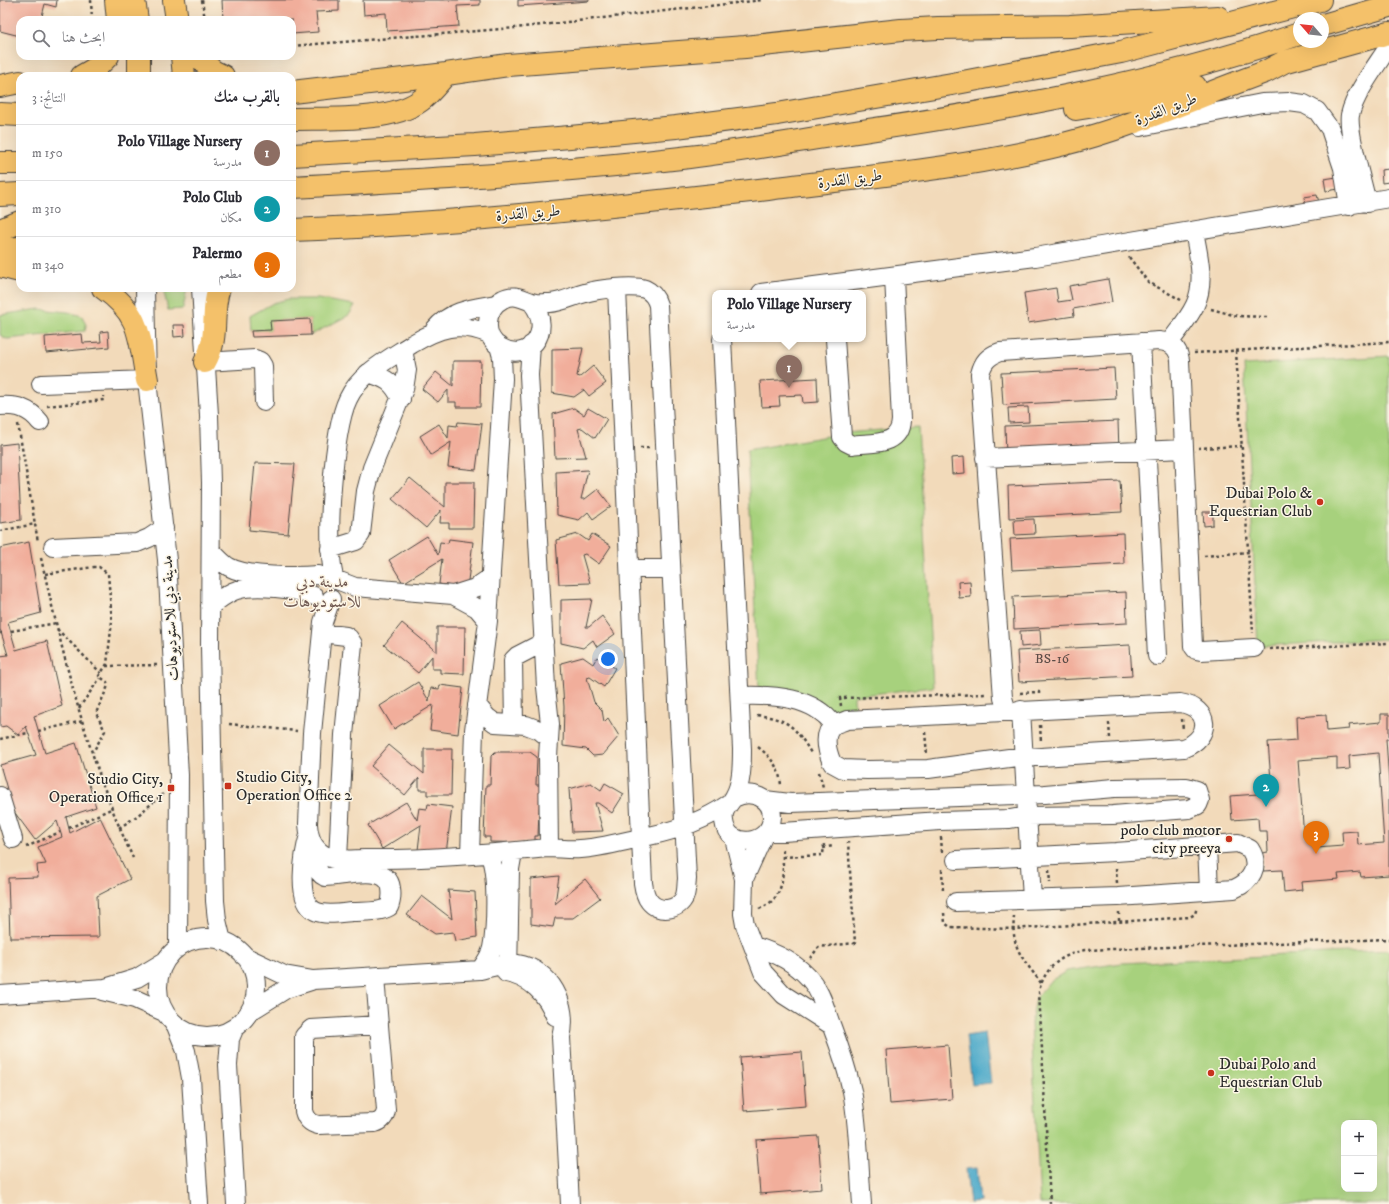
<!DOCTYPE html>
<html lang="ar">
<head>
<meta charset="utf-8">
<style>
	body { margin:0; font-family:"IM FELL DW Pica",Amiri,serif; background:#f7f7f7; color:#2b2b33; direction:rtl }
	.controls { position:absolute; right:12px; bottom:12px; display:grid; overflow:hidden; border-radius:8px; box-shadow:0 4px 16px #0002 }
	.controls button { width:36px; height:36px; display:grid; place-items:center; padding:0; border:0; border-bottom:1px solid #e1e1e2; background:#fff; color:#2b2b33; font:20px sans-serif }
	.compass { position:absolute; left:1293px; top:12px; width:36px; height:36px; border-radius:50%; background:#fff; box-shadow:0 4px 16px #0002; rotate:298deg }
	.you { position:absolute; left:608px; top:659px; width:14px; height:14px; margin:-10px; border:3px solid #fff; border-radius:50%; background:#1a73e8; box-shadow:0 0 0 6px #1a73e833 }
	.badge { display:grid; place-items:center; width:26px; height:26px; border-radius:50%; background:#c8321e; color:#fff; font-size:13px; font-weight:700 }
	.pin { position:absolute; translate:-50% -33px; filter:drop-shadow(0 1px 2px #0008) }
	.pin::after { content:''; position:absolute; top:21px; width:14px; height:12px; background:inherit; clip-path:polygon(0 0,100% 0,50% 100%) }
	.popup { position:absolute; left:712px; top:290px; width:154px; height:52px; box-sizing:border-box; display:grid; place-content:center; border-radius:8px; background:#fff; filter:drop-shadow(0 1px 3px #0005); font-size:13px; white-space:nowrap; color:#7c7c81 }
	.popup b { font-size:15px; color:#2b2b33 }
	.popup::after { content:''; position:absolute; left:50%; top:100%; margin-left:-8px; border:8px solid transparent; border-top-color:#fff }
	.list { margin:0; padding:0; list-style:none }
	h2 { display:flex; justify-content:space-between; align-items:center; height:52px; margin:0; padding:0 16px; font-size:17px }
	h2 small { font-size:13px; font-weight:400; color:#7c7c81 }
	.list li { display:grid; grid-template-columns:26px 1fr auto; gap:12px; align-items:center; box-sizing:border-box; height:56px; padding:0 16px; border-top:1px solid #e1e1e2 }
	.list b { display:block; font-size:15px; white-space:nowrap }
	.list p { margin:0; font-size:13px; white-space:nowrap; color:#7c7c81 }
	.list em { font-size:13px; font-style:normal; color:#7c7c81 }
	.icon { flex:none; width:22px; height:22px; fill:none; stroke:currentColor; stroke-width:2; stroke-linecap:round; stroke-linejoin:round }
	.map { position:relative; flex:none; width:1389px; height:1204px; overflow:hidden; direction:ltr }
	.search { position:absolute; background:#fff; box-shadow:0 4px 16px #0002; left:16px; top:16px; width:280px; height:44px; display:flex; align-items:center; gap:10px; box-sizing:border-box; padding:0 14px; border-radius:12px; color:#7c7c81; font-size:15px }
	.panel { position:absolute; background:#fff; box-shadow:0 4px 16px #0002; left:16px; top:72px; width:280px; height:220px; border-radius:12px; direction:rtl }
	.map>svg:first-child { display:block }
	.green { fill:#a7d17d; stroke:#697e54; fill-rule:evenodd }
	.water { fill:#4aa8c9; stroke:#3a6a7a }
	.building { fill:#f1ae9b; fill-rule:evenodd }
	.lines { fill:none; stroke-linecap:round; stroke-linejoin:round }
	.minor-casing { stroke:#494540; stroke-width:20 }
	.major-casing { stroke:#494540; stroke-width:24 }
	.path { stroke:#494540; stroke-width:2.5; stroke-dasharray:3 3; stroke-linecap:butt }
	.minor { stroke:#fff; stroke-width:18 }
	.major { stroke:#f4c16a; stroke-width:22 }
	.poi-dot { fill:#c8321e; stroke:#fcf5e5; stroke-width:1.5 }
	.labels { text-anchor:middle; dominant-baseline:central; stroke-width:3; stroke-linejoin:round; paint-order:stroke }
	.number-label { font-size:14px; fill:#5c4c47 }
	.street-label { font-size:16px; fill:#2b2b2b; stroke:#fcf5e5 }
	.poi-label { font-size:16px; fill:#2b2b2b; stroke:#fcf5e5; text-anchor:end }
	.neighbourhood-label { font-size:17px; fill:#705952; stroke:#fcf5e5 }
</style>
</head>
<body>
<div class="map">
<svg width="1389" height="1204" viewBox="0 0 1389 1204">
	<rect width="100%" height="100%" fill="#fcf5e5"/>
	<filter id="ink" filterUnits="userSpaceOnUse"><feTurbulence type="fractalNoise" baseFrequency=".025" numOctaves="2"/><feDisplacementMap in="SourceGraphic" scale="8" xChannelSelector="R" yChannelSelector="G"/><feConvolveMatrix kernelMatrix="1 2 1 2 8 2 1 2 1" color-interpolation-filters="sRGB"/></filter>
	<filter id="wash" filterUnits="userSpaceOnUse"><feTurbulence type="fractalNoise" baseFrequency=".012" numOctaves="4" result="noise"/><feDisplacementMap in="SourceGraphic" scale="16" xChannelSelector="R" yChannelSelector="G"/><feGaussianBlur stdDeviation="0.9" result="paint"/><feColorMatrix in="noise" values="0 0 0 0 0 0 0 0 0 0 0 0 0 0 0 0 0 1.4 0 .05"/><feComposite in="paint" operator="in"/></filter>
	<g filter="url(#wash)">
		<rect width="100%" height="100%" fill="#f2daba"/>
		<path class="green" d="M163 288H187L183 309 168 310Z
			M288 299H318L355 305 349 315 311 335 310 319 271 321V330L251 331 250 316 273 303Z
			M39 309 68 312 82 316 86 325 85 331 7 339 0 335V315Z
			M1389 356V639L1258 646 1244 365Z
			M918 427 933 687 854 696 855 720 759 691 747 450 845 433Z
			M1389 950V1204H1040L1031 1023 1036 998 1050 981 1067 971 1122 963ZM1344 1123H1374V1189H1344Z"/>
		<path class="water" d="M985 1033 991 1083 972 1085 966 1036Z
			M977 1168 980 1202 970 1203 966 1169Z"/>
		<g id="blocks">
			<path class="building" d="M0 0H57L56 7 45 4 41 20H20V36L0 31Z
				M222 0H339V11L316 12 318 32 292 34V20H223Z
				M363 0H480V5L457 6 459 26 387 31 386 13 364 15Z
				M518 0H589V1L518 6Z
				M1389 169V182L1382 183 1381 170Z
				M1337 177 1339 189 1326 191 1324 179Z
				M1317 195 1320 206 1306 209 1304 197Z
				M1066 241 1067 248 1057 249 1056 243Z
				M1108 279 1112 302 1073 309 1074 316 1028 323 1024 293 1056 288 1058 302 1072 300 1069 286Z
				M310 319 311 335 252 337 251 331 271 330 270 321Z
				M173 325H184L185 336 174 337Z
				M108 331 109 347 46 353 45 337 82 334 83 343 101 342 100 332Z
				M583 348 577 376 580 377 593 366 606 383 589 396 584 390 574 397 552 393V349Z
				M453 361H481L480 407H456V402H448V390L438 402 422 389 436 372 453 386Z
				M1114 368 1116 399 1003 405 1001 373Z
				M817 378 818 402 803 403 802 395 779 396 780 406 762 407 760 381Z
				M1028 407 1029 422 1009 423 1008 408Z
				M574 408 584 415 588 408 607 419 595 438 582 428 578 429 586 457 555 458 553 414Z
				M1118 421 1119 452 1006 455 1005 426Z
				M458 422 482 424 476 470 448 467 451 442 431 455 420 436 439 424 448 438 449 425 457 426Z
				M17 443 21 520 0 523V445Z
				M964 457 965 473 952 474 951 458Z
				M255 463 295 464 288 534 249 530Z
				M588 470 581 499H585L598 489 611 506 593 519 588 512 579 520 557 515 556 472Z
				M410 478 445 507V482H474L473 528H449V523H440L441 510 426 528 392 499Z
				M1120 481 1122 512 1009 518 1008 486Z
				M1203 512H1213V525L1204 526Z
				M1034 519 1035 534 1015 535 1014 520Z
				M1123 533 1124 564 1012 570 1010 539Z
				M578 534 588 541 592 534 611 546 599 564 585 554 582 555 590 583 559 584 556 540Z
				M427 536 438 555 440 542 448 543 449 539 473 542 467 588 439 584 442 559 403 583 389 560Z
				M29 542 41 613 8 622 16 650 47 641 62 706 34 716 45 753 76 743 96 807 66 817 70 833 100 817 130 879 97 896 99 937 10 938 8 878 38 877 37 865 46 864 38 847 62 837 57 821 35 840 1 794 7 789 0 765 36 755 26 726 18 735 6 726 0 727V656L8 655 0 629V548Z
				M970 581 971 597 959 598 958 582Z
				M1126 592 1127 623 1014 629 1013 597Z
				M592 599 586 627H589L602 616 615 634 597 647 593 640 583 648 561 643V600Z
				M402 623 437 652V627H465L464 674 440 673V669H432V656L418 673 384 645Z
				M1040 630 1041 645 1021 647 1020 631Z
				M1130 645 1132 676 1019 682 1017 651Z
				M583 657 593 664 597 657 615 668 604 687 590 677 587 678 594 702 602 710 604 722 608 718 619 736 603 755 593 756 586 749 563 746 564 707 561 663Z
				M418 682 429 701 431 688 439 689 440 685 463 688 458 734 430 730 433 705 394 729 380 706Z
				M1381 714H1389V739H1386L1389 783V875L1361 877 1360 872 1338 874 1339 879 1301 882 1302 890 1284 892 1282 870 1263 871 1262 853 1268 852 1267 831H1259L1258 818 1232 820 1230 796 1272 793 1268 742 1297 740 1296 717 1326 715 1327 731 1349 729 1348 725 1381 722ZM1378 753 1384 843 1358 845 1357 831 1342 832 1343 846 1317 848 1316 836 1304 837 1298 760 1337 757V770L1350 769 1349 756Z
				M389 745 424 774V749H452L451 795H427V790H419V778L405 795 371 766Z
				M495 752H530L537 757 536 785H540L538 836H535V843L490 842V837H484L486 785H490L491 756Z
				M591 783 601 790 605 783 624 794 612 813 598 803H595L603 831 572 832 569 789Z
				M406 802 417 820 419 808 427 809 428 804 452 807 446 853 418 850 421 825 382 849 368 825Z
				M559 876 555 904 585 879 600 898 573 918H555L553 927 531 924V879Z
				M448 890 475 892 477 937 455 941 453 932 435 934 407 915 422 896 452 919Z
				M948 1045 952 1099 890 1104 886 1050Z
				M802 1052 806 1106 744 1111 740 1057Z
				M818 1136 822 1189 760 1194 756 1140Z"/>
		</g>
	</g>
	<g filter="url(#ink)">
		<use href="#blocks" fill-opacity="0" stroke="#494540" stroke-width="1"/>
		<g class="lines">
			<g class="minor-casing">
				<path id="minor" d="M1140 127 1262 103 1289 102 1304 104 1317 111 1330 129 1343 168 1349 206
					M1367 203C1363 184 1347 131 1350 115 1355 93 1377 65 1389 46
					M145 288 147 380 167 560 179 775 178 948
					M201 288 209 415 211 483 210 646 215 901 217 920 222 941
					M761 293 1035 257 1389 198
					M532 303C555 331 528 364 500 347 482 336 485 308 503 299 514 293 522 299 532 302 537 304 545 303 550 303 563 302 573 296 585 293 597 289 633 285 645 289 652 292 656 298 658 305L687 879C686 885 687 892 684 898 677 911 658 913 649 901 645 896 644 890 643 883L617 289
					M435 329C450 310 474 308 496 304
					M722 339 742 749C742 763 742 784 734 797 729 806 722 809 724 821 727 850 771 846 772 817 772 797 750 789 734 798
					M835 339 842 437 846 442 852 445C872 442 900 447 901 420L894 277
					M1141 342 1157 656
					M1169 343C1178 331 1189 318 1195 305 1206 282 1198 254 1194 231
					M531 345 529 375 546 687 550 724 548 757 549 848
					M205 362 255 359 260 361 263 366 264 402
					M368 373C386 378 393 382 401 399
					M41 384 147 380
					M0 406C17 405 29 408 40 422
					M985 458 1184 449
					M53 547 137 543 149 538 164 528
					M330 549 356 541 361 534 366 491 372 468 404 389 407 370 403 350
					M211 551C217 556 222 563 229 567 247 577 297 577 318 575
					M631 569H670
					M334 577C325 544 333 429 348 399 360 373 389 359 412 344 439 328 458 321 489 334
					M337 580 355 587 453 595 475 588 491 577
					M453 595 477 608 488 621
					M331 599 323 622 312 733 308 824C309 838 313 849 326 856 337 862 353 859 365 859 426 860 487 854 547 848 558 848 569 850 580 849 601 848 628 840 649 836 677 830 703 821 727 805
					M210 606C219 600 227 593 237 590 254 584 298 589 314 596
					M322 633 346 636 349 638 353 644 344 735 338 859
					M741 696C773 695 813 696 834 725
					M1180 703C1211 708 1212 737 1184 748L1041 757 1024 756 928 769 867 770 843 769 832 763C827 751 822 734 834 725 837 723 843 722 847 720Z
					M477 705 487 717 495 723 526 725 539 730 549 738
					M1021 710 1032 899
					M1007 711 1003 698 980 374C983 362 988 356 1000 352L1159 341C1171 342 1178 348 1180 360L1193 646 1196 650 1201 651 1254 648
					M514 724 513 660 517 656 544 642
					M0 796 13 839
					M765 800 790 803 1045 794 1114 788 1187 787 1197 790 1200 800 1198 805 1189 809 1113 815 1027 816 1010 819 940 821 783 832H767
					M309 835C304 852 295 901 315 911 325 916 341 913 352 912 363 911 379 913 389 907 392 900 392 895 391 888 388 863 342 877 325 877 314 872 317 861 319 851
					M734 838 744 879 743 914 745 925 763 972 784 995 831 1025
					M1207 846 1209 891
					M470 855 474 730 488 621 503 379 502 357 499 346
					M744 879 763 837
					M956 902 1118 897 1234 889C1251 882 1261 866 1250 849L1238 843 1116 852 956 860
					M158 987a49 49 0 1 1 98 0a49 49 0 1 1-98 0Z
					M754 946C776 953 798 963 813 983 823 996 826 1012 832 1027 840 1048 847 1069 852 1091 859 1128 859 1167 862 1204
					M244 956 284 975 313 980 480 970C492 967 504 963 517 964 551 969 569 1005 561 1037L570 1204
					M480 970C485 963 490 957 492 948 496 929 498 871 489 854
					M506 973C530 977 547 994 555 1016
					M508 973 510 869 513 852
					M375 977 386 1110C385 1117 382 1121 375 1123L318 1125C310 1123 306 1119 304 1111V1036L311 1029 379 1025
					M102 991 135 999 164 1012
					M0 995 105 988 137 978 165 961
					M249 1012 286 989 311 981
					M176 1026 186 1051 191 1078 199 1204
					M235 1027 230 1039 228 1065 236 1204"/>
			</g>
			<g class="major-casing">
				<path id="major" d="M116 0 118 20
					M134 0 137 20
					M174 0 177 20
					M1323 25 1389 6
					M139 56V76
					M182 56 184 76
					M197 56 213 71 223 76
					M82 76 96 68 108 56
					M0 86 20 82
					M292 92 446 74 508 65 745 47 901 30 938 28 1070 26 1218 17
					M1076 109 1139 99 1195 86
					M0 114 20 115
					M292 119C327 118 391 122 420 101 429 95 438 83 446 74
					M292 155 475 145 570 137 676 127 777 114 952 84 1121 52 1320 0
					M0 163H20
					M292 187C422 180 552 173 681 158 744 151 806 139 869 130 1015 108 1159 82 1299 34
					M0 195 20 194
					M0 230 20 222
					M292 230C451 224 610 207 768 189 866 177 968 168 1064 144 1133 127 1198 96 1265 72L1284 62 1389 33
					M0 249 20 248
					M0 266 20 271
					M103 288C142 315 139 337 147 380
					M205 362C220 336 210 314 219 288"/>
			</g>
			<path class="path" d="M91 0 92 20
				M202 0 205 20
				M292 46 515 28 762 0
				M1129 257 1148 282 1181 300
				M1211 309 1237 316 1267 317
				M1236 351 1253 633
				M1194 353 1389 342
				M47 406 104 400V396
				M18 424 38 542
				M640 448H651
				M1198 448 1242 446
				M0 531 35 524
				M1204 556 1249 552
				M41 558C64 660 89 763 133 858
				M45 574 94 567H99L108 574 112 621 107 664 99 676 107 682 108 686 96 713 105 731 93 752
				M57 629 101 673
				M11 631 56 623
				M0 633H2
				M1270 649 1389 643
				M106 666 158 665
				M1020 693 1039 692V696
				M841 706 840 698 987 694
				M79 708 100 678
				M757 715C788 719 795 726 811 753
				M1182 719 1183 730
				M1109 723 1110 738
				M229 724 297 731
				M1040 725 1041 742
				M38 731 83 721
				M925 732 927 755
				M0 739 28 733
				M758 747C771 757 780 768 781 786
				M819 772 823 787
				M69 828 111 809
				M119 828 137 816 163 794
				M941 837 942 852
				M26 847 60 832
				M823 848 833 846
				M783 857 823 855 824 844
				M1116 868 1117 883
				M942 869 943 892
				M1049 870 1050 883
				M759 909C788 897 782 872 783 847
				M1119 912V922
				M944 913 945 923 950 927 1013 929 1190 917 1195 914 1197 907
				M1014 916C1011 949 1022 957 1041 983
				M810 958 819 947 855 943 848 842
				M1050 1204 1039 991C1045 967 1061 955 1085 950L1389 939"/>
			<use href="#minor" class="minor"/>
			<use href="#major" class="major"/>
		</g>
	</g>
	<g class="poi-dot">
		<circle cx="1320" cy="502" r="4"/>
		<rect x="224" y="782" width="8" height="8" rx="2"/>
		<rect x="167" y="784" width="8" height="8" rx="2"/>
		<circle cx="1229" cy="839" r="4"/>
		<circle cx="1211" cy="1073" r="4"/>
	</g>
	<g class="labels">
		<g class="number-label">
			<text x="1052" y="659">BS-16</text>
		</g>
		<g class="street-label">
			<text transform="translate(1166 109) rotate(-21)">طريق القدرة</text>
			<text transform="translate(850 179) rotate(-7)">طريق القدرة</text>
			<text transform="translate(528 213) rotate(-5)">طريق القدرة</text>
			<text transform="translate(170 618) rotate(-93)">مدينة دبي للاستوديوهات</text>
		</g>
		<g class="poi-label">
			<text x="1312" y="493">Dubai Polo &amp;<tspan x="1312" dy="18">Equestrian Club</tspan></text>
			<text x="236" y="777" text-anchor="start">Studio City,<tspan x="236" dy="18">Operation Office 2</tspan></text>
			<text x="163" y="779">Studio City,<tspan x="163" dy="18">Operation Office 1</tspan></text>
			<text x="1221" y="830">polo club motor<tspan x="1221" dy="18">city preeya</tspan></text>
			<text x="1219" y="1064" text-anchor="start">Dubai Polo and<tspan x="1219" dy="18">Equestrian Club</tspan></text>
		</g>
		<g class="neighbourhood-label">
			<text x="322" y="582">مدينة دبي<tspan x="322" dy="20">للاستوديوهات</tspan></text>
		</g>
	</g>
</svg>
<div class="controls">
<button>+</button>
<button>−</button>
</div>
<svg class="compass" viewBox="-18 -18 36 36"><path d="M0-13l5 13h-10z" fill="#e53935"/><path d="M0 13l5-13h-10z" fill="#7c7c81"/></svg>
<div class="you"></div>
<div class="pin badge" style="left:789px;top:388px;background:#8d6e63">1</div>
<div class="popup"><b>Polo Village Nursery</b>مدرسة</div>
<div class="pin badge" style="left:1266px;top:807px;background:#0f9aa8">2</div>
<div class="pin badge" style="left:1316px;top:854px;background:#e8710a">3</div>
<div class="search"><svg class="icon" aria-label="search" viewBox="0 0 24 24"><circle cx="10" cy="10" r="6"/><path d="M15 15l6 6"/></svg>ابحث هنا</div>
<section class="panel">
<h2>بالقرب منك<small>النتائج: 3</small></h2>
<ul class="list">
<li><span class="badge" style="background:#8d6e63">1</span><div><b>Polo Village Nursery</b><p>مدرسة</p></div><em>150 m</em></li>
<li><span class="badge" style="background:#0f9aa8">2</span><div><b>Polo Club</b><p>مكان</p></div><em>310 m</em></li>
<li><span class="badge" style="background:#e8710a">3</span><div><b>Palermo</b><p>مطعم</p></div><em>340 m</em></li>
</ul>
</section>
</div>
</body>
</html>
